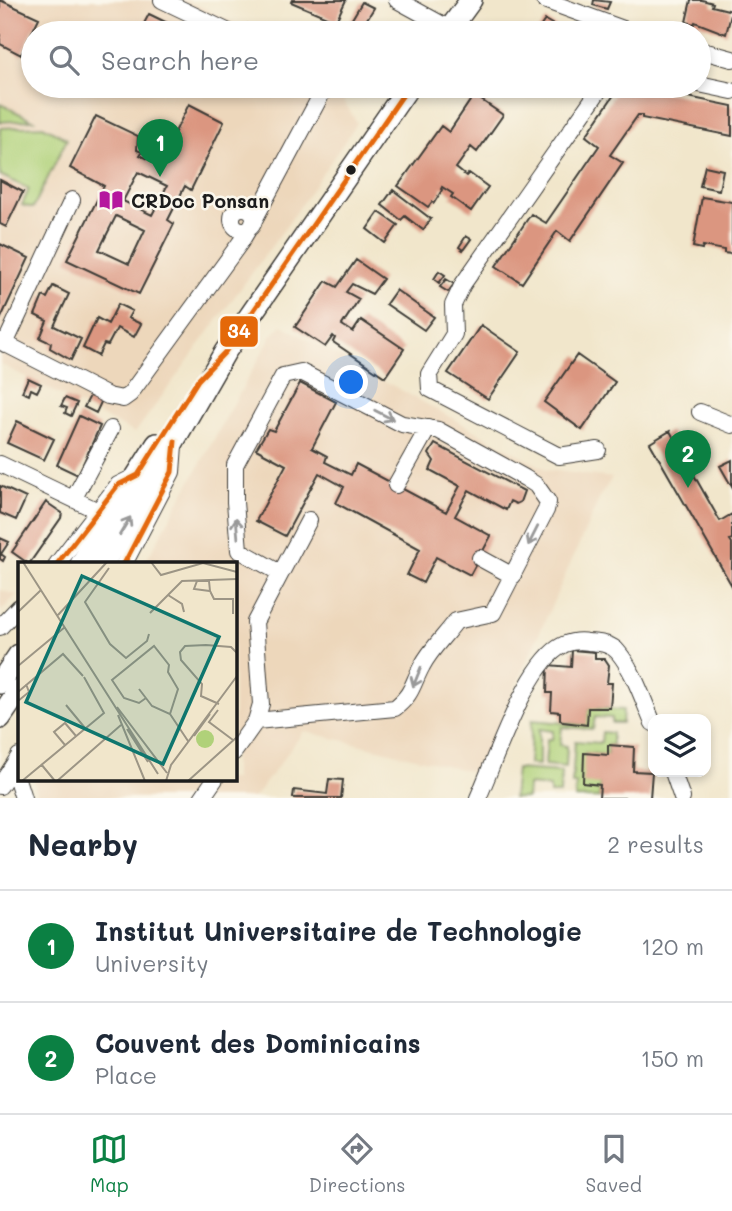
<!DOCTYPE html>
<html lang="en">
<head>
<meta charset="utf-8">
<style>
	body { margin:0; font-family:Mali,sans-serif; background:#f2f2f3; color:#1f2937 }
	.controls { position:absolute; right:21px; bottom:21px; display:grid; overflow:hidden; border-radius:14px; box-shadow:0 4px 10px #0003 }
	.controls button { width:63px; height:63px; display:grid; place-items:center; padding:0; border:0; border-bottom:2px solid #e0e1e3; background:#fff; color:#1f2937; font:35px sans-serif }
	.you { position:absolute; left:352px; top:383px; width:24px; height:24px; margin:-18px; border:5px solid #fff; border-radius:50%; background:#1a73e8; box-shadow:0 0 0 10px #1a73e833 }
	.badge { display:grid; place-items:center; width:46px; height:46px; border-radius:50%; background:#0b8043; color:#fff; font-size:23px; font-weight:700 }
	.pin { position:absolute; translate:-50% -58px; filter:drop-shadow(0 2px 4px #0008) }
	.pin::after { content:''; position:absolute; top:37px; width:24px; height:21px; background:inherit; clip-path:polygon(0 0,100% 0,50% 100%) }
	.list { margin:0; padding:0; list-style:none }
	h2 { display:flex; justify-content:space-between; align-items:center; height:91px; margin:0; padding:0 28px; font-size:30px }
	h2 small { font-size:23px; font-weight:400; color:#747a83 }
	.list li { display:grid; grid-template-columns:46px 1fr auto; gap:21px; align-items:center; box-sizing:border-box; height:112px; padding:0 28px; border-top:2px solid #e0e1e3 }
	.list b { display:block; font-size:26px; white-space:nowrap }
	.list p { margin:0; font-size:23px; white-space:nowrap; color:#747a83 }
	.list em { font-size:23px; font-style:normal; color:#747a83 }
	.icon { flex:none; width:38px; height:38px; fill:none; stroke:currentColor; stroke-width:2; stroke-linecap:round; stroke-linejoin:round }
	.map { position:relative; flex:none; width:732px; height:798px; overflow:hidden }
	.search { position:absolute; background:#fff; box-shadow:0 4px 10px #0003; left:21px; right:21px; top:21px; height:77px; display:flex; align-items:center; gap:18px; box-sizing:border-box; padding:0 24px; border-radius:38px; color:#747a83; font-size:26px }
	.sheet { height:315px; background:#fff }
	nav { display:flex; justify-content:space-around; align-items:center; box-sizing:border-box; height:98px; border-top:2px solid #e0e1e3; background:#fff; font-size:19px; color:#747a83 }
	nav a { display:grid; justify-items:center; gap:4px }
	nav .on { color:#0b8043 }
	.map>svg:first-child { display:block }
	.built { fill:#edd7bb }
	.green { fill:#b0d179; stroke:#66764a; stroke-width:2 }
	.building { fill:#db9680; fill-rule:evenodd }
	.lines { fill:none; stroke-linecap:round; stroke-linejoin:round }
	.minor-casing { stroke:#3c3a36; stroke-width:18 }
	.major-casing { stroke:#3c3a36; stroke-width:24 }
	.minor { stroke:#fff; stroke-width:16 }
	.major { stroke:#fff; stroke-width:21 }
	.bus-1-casing { stroke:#fbf7ec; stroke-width:10 }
	.bus-1 { stroke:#e46809; stroke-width:5 }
	.oneway { stroke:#999 }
	.bus-dot { fill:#1c1c1c; stroke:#fbf7ec; stroke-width:2.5 }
	.labels { text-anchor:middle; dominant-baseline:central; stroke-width:5; stroke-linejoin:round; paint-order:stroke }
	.poi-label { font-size:19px; font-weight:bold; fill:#1c1c1c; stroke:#fbf7ec; text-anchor:start }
	.inset-road { fill:none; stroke:#9c9585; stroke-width:2 }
	.view { fill:#0f766e; fill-opacity:0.15; stroke:#0f766e; stroke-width:3.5 }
	.inset-edge { fill:none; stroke:#1c1c1c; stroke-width:3.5 }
	.line-badge { stroke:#fbf7ec; stroke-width:2.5 }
	.badge-label { font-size:19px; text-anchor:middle; font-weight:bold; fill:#fff }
</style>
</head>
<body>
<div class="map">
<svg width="732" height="798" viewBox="0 0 732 798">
	<rect width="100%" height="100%" fill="#fbf7ec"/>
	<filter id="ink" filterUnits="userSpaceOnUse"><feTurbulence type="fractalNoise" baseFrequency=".0143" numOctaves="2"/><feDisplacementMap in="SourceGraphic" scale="14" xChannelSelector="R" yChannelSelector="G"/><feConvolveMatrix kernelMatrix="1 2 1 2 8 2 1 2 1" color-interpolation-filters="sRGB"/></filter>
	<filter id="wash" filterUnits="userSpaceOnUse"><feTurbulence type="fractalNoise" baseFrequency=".00686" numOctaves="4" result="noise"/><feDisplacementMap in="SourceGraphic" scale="28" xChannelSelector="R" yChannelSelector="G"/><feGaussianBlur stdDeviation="1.57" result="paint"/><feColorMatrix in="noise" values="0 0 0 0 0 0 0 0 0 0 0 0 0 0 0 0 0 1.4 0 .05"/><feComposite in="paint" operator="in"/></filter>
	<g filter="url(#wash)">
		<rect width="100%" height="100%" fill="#f1e6cb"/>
		<path class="built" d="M0 0H187L255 33H33V86H335L357 123 290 221 135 433 0 364Z
			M282 325 547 470 612 478 601 495 477 773 304 731 254 798H37L34 779H234V564L145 563 272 335Z
			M0 590 17 595 0 612Z"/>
		<path class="green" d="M0 104 33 120 0 122Z
			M43 126 67 139 33 208 22 205 29 189 0 175V128Z
			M588 708 623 710 622 723H612V718L595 717 593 729 562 727 560 745 567 746 566 767 545 765 547 739H552L553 731 539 729V765L529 764 532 720 586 725Z
			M602 732 612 733V745H608V755L585 753 600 785 599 798H575L576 784H572L575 741 601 743Z
			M516 769 561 772 560 794H550V787L528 785 527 798H513Z"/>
		<g id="blocks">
			<path class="building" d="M0 0 39 18 21 55 0 44Z
				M292 0H346L336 21 291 2Z
				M594 0 610 2 607 9 593 5Z
				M691 0H702L713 3 712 6 732 11 726 34 695 22 694 24 686 22Z
				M362 2 374 8 358 33H338L344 22 349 24Z
				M149 14 188 33H139Z
				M545 20 557 27 553 33H536Z
				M248 24 259 29 257 33 245 28Z
				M620 86H635L732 106V136L642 118V115H638L610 155 623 163 570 241 557 231 522 283 496 266 531 214 546 223 599 146 586 136Z
				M474 95 503 115 477 152 471 147 456 168 466 176 469 173 488 187 471 211 451 197 453 194 442 187 441 189 442 190 434 203 432 202 428 207 398 186 441 126 449 132Z
				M189 104 224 122 191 190 185 186 168 220 174 224 139 294 67 260 104 186 70 168 96 116 138 136 137 150 142 152 140 155 159 164ZM138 172 167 186 152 215 123 201ZM116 216 145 230 129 264 99 250Z
				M705 166 723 170 719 190 700 186Z
				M0 180 23 192 6 227 0 224Z
				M393 190 431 219 423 230 405 216 401 220 382 205Z
				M702 197 732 202V254L724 253V250L703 246 702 249 693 247Z
				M379 212 398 225 385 243 367 229Z
				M466 236 471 239 463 250 459 247Z
				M0 244 29 258 0 320Z
				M356 260 383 279 372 294 352 284 346 292 359 299 342 325 353 332 361 320 404 349 385 377 333 342 335 338 333 336 325 347 295 327 326 281 337 287Z
				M439 271 445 275 439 283 434 279Z
				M446 279 454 284 448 292 440 287Z
				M53 286 69 294 54 326 81 339 71 360 50 348 51 343 40 338 47 321 35 315 43 296 47 298Z
				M396 290 434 317 424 330 386 304Z
				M118 304 132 311 128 318 141 324 134 337 117 328 108 345 104 344 98 356 83 348 97 318 108 324Z
				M481 325 520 352 488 399 448 373Z
				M577 355 615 382 582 430 544 402Z
				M28 378 41 384 37 392 31 389 29 395 22 392Z
				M300 383 336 402 312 448 327 456 325 462 351 475 356 464 446 512 460 486 430 470 434 461 429 454 435 444 524 491 520 502 516 504 510 501 506 510 469 490 455 516 491 536 470 575 436 557 423 583 407 575 420 549 336 503 344 487 319 473 285 536 256 521 286 465 256 449 268 429 274 431Z
				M91 394 102 400 96 413 84 407Z
				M65 398 77 403 71 416 65 413 67 408 61 406Z
				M79 416 100 426 78 475 57 465Z
				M17 421 54 439 44 460 7 443Z
				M670 431 677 444 696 435 704 450 686 461 720 521 732 514V539L730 540 732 543V586L650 443Z
				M732 460V487L720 466Z
				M0 486 26 498 16 520 0 513Z
				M46 502 62 513 61 518 29 564 12 552Z
				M0 538 9 542 1 554 5 557 3 561 0 559Z
				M572 650 595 652V659H605L609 665 607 683H612L610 708H588L587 725 563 722 560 719V712L551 711 552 693H547L548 665 571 667Z
				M608 745 634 747 633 771 652 772 650 798H599L600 785 583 783 584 753 608 755Z
				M329 779 343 780 341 798H293L294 790 327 794Z"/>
		</g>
	</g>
	<g filter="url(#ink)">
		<use href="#blocks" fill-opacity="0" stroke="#3c3a36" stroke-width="2"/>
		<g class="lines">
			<g class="minor-casing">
				<path id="minor" d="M162 0 231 33
					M397 0 450 29
					M544 0 634 33
					M699 50 732 59
					M699 84 732 91
					M232 219a11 11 0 1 1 22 0a11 11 0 1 1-22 0Z
					M253 222 321 95 320 86
					M0 341 108 396 123 399 130 394 240 243 249 228
					M5 344 72 200
					M700 412 732 425
					M598 450 559 456 430 389 429 374 454 334 453 305 463 284 602 86
					M0 464 96 510
					M396 485 428 428
					M74 498 111 429
					M480 558 513 576
					M57 564 118 485 138 475
					M124 564 172 472 174 445
					M0 627 19 607
					M256 721 395 708C413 694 412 684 422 666 430 650 445 636 456 621L493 613 546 510 548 502 536 485 525 478 438 430 402 424 301 372 283 376 235 465V502L239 550 280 573
					M234 752 256 721 261 704 255 622 309 520
					M19 756 17 779 23 798
					M673 772 682 798
					M0 786 18 758
					M202 798 215 779
					M478 798C495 760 525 670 558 648 566 642 578 640 588 642 598 643 611 643 618 652 634 671 643 700 653 723"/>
			</g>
			<g class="major-casing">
				<path id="major" d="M447 33 471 0
					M81 564 157 444
					M103 564 225 352 409 86
					M0 683 19 655
					M0 718 19 690"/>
			</g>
			<use href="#minor" class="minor"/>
			<use href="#major" class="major"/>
			<g class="bus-1-casing">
				<path id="bus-1" d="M57 564 118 485 138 475 198 380 225 352 409 86
					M124 564 172 472 175 441"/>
			</g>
			<use href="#bus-1" class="bus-1"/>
		</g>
		<defs><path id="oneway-shaft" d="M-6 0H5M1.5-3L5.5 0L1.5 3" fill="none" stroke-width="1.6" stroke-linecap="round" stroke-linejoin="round" transform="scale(1.75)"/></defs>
		<g class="oneway">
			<use href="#oneway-shaft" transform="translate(384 415) rotate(27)"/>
			<use href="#oneway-shaft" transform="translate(125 526) rotate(-59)"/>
			<use href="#oneway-shaft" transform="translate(237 528) rotate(-95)"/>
			<use href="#oneway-shaft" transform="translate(533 536) rotate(117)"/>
			<use href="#oneway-shaft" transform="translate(417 677) rotate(112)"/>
		</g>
	</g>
	<defs>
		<g id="library-bare" transform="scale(1.89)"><path d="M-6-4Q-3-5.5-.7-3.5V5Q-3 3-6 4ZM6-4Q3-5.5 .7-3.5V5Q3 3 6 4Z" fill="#b5179e" stroke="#fbf7ec" stroke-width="2.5" paint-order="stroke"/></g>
	</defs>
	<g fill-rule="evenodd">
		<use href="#library-bare" x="111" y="200"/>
	</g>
	<circle class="bus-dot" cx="351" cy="170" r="6"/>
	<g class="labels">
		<g class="poi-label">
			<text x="131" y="200">CRDoc Ponsan</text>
		</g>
	</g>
	<g transform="translate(18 562)">
		<rect width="219" height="219" fill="#f1e6cb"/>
		<path d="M178 177a9 9 0 1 1 18 0a9 9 0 1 1-18 0Z" fill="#b0d179"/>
		<path class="inset-road" d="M5 0 140 212M133 0 143 13 185 1 219 10M91 6 67 40 92 82 108 96 129 79 131 72M179 19H191L192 29 176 27ZM192 29 196 37H215V52M150 33 164 42 166 50M0 50 23 28M132 51 164 19 219 17M40 53 89 0M0 104 47 65M121 127 134 144 152 152 170 179M0 130 45 92 65 114M128 136 121 141 106 136 94 118 136 84 151 103 150 110 160 127 152 152M0 139 11 130 8 122M201 142 183 134 184 122 163 98 162 90 167 84 188 83 213 85 219 91M48 143 67 166M99 145 149 211M200 148 191 160 215 178M100 153 127 219M109 167 130 200M176 174 192 152M47 183 36 170 47 161 58 174M23 202 37 219M4 219 86 151 66 115M39 219 103 163M148 219 153 203 219 114M170 219 219 175"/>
		<path class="view" d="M64 14 201 75 145 202 8 140Z"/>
		<rect width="219" height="219" class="inset-edge"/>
	</g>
	<rect class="line-badge" x="219" y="315" width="40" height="33" rx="7" fill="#e46809"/>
	<g class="badge-label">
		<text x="239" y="338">34</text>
	</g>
</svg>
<div class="controls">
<button><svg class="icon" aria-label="layers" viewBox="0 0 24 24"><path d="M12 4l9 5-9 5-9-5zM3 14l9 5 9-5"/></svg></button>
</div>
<div class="you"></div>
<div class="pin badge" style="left:160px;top:177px">1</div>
<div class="pin badge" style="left:688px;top:488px">2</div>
<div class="search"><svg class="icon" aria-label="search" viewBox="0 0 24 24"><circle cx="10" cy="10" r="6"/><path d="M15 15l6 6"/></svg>Search here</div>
</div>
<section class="sheet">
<h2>Nearby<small>2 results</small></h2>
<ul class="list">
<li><span class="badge">1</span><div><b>Institut Universitaire de Technologie</b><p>University</p></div><em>120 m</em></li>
<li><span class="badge">2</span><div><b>Couvent des Dominicains</b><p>Place</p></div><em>150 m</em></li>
</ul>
</section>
<nav>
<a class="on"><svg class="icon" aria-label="map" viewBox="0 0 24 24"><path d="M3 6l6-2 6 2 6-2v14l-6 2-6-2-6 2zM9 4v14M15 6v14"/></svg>Map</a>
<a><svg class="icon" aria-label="directions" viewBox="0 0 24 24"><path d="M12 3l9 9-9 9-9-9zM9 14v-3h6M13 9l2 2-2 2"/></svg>Directions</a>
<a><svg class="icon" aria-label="saved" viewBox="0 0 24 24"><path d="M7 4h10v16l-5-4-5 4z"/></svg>Saved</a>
</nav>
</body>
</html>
